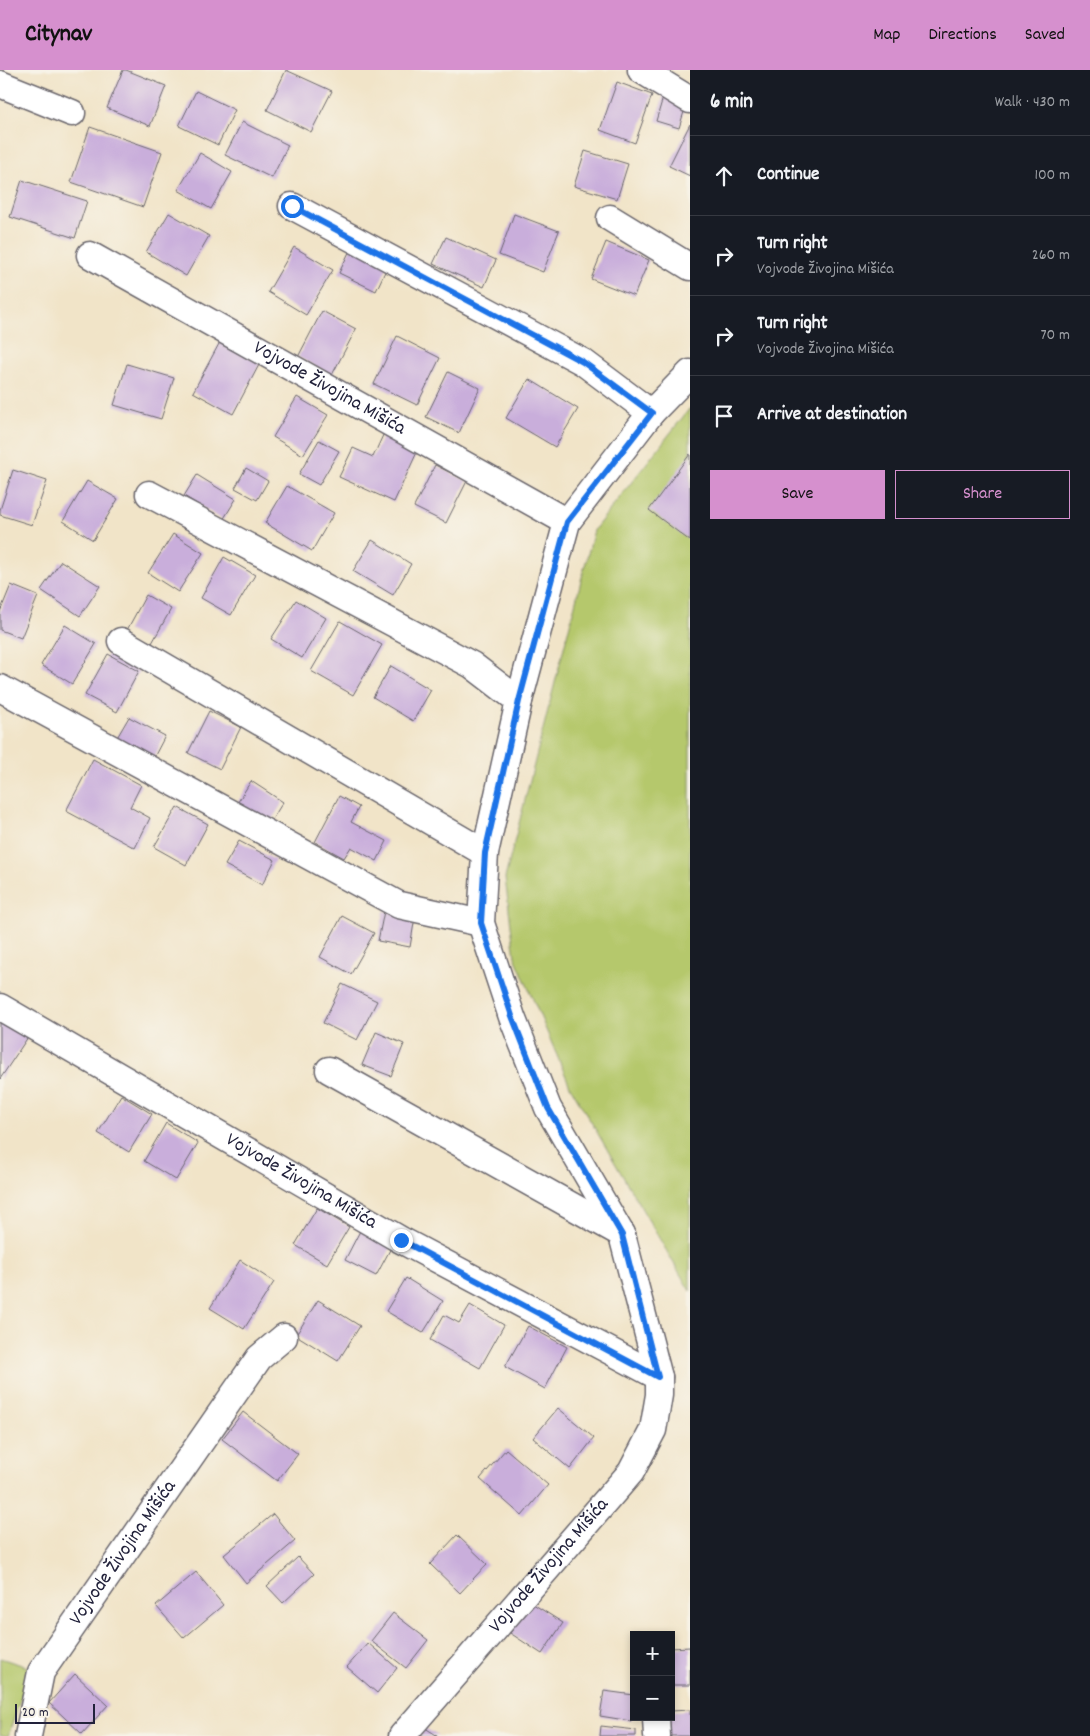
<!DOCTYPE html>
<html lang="en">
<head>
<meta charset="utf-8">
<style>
	body { margin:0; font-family:Dekko,sans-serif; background:#242831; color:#f1f3f6 }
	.controls { position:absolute; right:15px; bottom:15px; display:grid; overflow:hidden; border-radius:0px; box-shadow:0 2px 8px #0003 }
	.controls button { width:45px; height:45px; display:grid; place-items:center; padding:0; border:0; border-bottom:1px solid #363941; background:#171b24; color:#f1f3f6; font:25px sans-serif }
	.scale { position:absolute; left:15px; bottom:12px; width:80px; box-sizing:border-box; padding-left:5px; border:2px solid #22223b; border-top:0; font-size:14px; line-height:18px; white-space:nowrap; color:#22223b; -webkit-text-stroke:4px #f7f3e8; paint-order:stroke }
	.stop { position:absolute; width:15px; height:15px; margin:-11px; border:4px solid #1a73e8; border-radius:50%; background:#fff }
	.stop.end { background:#1a73e8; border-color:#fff; box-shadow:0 1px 5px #0008 }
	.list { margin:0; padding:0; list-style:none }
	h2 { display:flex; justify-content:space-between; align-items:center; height:65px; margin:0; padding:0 20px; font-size:21px }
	h2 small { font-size:16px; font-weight:400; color:#9ea1a6 }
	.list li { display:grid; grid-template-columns:32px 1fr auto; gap:15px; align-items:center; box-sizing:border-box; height:80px; padding:0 20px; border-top:1px solid #363941 }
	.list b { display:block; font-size:19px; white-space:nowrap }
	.list p { margin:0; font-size:16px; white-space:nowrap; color:#9ea1a6 }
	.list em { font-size:16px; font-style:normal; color:#9ea1a6 }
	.actions { display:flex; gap:10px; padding:15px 20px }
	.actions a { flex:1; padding:11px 0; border:1px solid #d690ce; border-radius:0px; text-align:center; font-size:18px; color:#d690ce }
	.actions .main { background:#d690ce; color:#111 }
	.icon { flex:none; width:28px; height:28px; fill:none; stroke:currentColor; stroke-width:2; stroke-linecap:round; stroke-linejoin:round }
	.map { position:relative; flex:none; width:690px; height:1666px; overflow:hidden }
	header { display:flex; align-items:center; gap:30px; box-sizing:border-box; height:70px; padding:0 25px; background:#d690ce; color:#111 }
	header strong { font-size:24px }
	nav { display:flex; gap:28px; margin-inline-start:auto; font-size:18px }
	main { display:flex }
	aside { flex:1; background:#171b24 }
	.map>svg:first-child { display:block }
	.green { fill:#b5c86c; stroke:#6c7554 }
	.building { fill:#c9aedb }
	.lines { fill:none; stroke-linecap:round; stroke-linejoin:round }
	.minor-casing { stroke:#6a666c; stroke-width:29 }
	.minor { stroke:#fff; stroke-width:26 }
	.route { stroke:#1a73e8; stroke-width:6 }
	.labels { text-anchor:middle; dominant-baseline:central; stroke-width:4; stroke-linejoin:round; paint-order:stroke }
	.street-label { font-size:20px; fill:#22223b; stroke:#f7f3e8 }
</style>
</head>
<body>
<header>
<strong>Citynav</strong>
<nav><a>Map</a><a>Directions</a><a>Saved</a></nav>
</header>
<main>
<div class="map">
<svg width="690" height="1666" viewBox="0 0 690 1666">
	<rect width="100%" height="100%" fill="#f7f3e8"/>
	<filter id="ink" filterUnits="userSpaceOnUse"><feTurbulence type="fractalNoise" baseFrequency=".02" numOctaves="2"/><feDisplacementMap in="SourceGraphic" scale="10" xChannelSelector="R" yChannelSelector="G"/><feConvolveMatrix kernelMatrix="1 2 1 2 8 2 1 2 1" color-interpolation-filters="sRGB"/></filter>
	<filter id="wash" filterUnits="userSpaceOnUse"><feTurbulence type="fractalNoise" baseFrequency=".0096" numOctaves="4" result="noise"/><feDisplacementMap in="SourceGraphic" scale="20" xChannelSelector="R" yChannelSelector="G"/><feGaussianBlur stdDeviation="1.12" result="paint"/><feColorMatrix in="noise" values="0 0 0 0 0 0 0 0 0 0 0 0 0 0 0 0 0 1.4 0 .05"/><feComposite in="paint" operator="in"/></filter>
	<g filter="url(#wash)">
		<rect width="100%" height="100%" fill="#f1e4c8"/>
		<path class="green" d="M690 338V1221L570 1016 515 887 505 808 594 460Z
			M0 1588 31 1598 8 1666H0Z"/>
		<g id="blocks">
			<path class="building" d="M123 0H126L166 16 150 56 107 38Z
				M286 0 332 21 311 62 267 40Z
				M617 12 652 25 635 73 600 60Z
				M196 21 235 40 218 75 179 56Z
				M664 24 687 32 679 58 656 51Z
				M242 52 288 75 272 108 225 85Z
				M690 54V106L669 96Z
				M90 57 162 82 143 137 71 112Z
				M585 81 628 94 617 129 574 116Z
				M200 83 232 102 211 139 178 120Z
				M22 110 87 131 75 168 10 147Z
				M169 143 209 166 186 206 146 182Z
				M514 144 559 161 543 202 499 185Z
				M446 167 496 190 484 217 433 194Z
				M606 172 649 190 634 226 591 209Z
				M352 176 389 193 376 221 339 203Z
				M294 177 333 200 306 245 268 222Z
				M322 241 356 259 332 305 298 287Z
				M397 266 440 288 417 335 374 314Z
				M220 272 260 293 233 344 193 322Z
				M127 294 174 308 161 349 114 335Z
				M448 302 480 318 459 363 426 347Z
				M529 309 578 339 555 377 506 348Z
				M297 327 328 345 303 385 273 367Z
				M384 363 418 380 394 432 339 407 353 378 373 387Z
				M319 370 339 381 319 415 299 404Z
				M690 384V471L649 440Z
				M435 395 467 411 446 453 414 437Z
				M246 398 268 411 257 430 235 418Z
				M13 400 47 411 32 455 0 445V440Z
				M197 405 236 429 223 450 184 426Z
				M87 411 118 429 93 470 63 451Z
				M287 416 334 443 312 481 265 453Z
				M173 464 203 483 178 522 148 503Z
				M372 470 411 494 393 525 353 501Z
				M224 487 255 505 231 545 201 528Z
				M61 491 100 516 80 546 41 520Z
				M11 515 38 526 21 568 0 560V542Z
				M146 525 171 539 152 573 127 560Z
				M296 530 326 548 302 588 271 569Z
				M340 551 382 575 353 625 311 601Z
				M65 555 96 574 72 614 41 595Z
				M108 584 139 601 117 642 85 625Z
				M391 596 431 620 413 651 373 627Z
				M209 641 241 657 220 699 188 683Z
				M129 647 165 666 152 691 115 671Z
				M93 689 141 715 130 737 150 748 135 778 66 741Z
				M251 711 283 732 268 756 236 735Z
				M339 726 359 737 351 752 387 771 377 791 351 777 344 788 315 772Z
				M177 737 208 754 186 795 154 777Z
				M239 771 275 790 262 815 225 795Z
				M384 841 415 847 410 877 378 871Z
				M342 846 374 863 351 904 320 887Z
				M342 914 377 931 357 970 323 953Z
				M0 948 28 967 0 1009Z
				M376 962 404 974 391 1006 362 995Z
				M121 1025 152 1044 129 1082 98 1063Z
				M166 1053 198 1073 176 1110 144 1091Z
				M317 1138 349 1157 327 1194 295 1175Z
				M361 1159 392 1176 376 1206 345 1190Z
				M240 1190 274 1212 244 1259 210 1238Z
				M406 1208 443 1231 423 1263 386 1241Z
				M318 1230 360 1256 338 1291 296 1265Z
				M470 1235 504 1255 480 1298 430 1270 444 1245 459 1253Z
				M528 1256 567 1277 545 1319 505 1297Z
				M558 1338 594 1368 570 1399 533 1368Z
				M243 1342 298 1384 277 1411 222 1369Z
				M506 1379 548 1415 522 1446 480 1409Z
				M273 1444 295 1471 246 1513 224 1485Z
				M457 1465 487 1494 460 1523 430 1494Z
				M298 1487 314 1504 283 1533 267 1516Z
				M196 1502 223 1535 184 1568 156 1536Z
				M530 1532 563 1553 542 1584 510 1563Z
				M393 1543 428 1570 406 1598 371 1571Z
				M368 1573 397 1598 377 1623 347 1597Z
				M690 1577V1615H671V1578Z
				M75 1604 108 1635 82 1664 49 1633Z
				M604 1621 634 1625 631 1651 600 1646Z
				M690 1640V1666H663L662 1647H671V1641Z
				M601 1656 636 1660V1666H600Z
				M425 1658 438 1666H420Z"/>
		</g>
	</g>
	<g filter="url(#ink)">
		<use href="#blocks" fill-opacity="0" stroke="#6a666c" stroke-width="1"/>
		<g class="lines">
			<g class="minor-casing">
				<g id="minor">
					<path d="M641 0 690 30"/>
					<path d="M0 14 72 43"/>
					<path d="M292 136 583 292 651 343"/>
					<path d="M610 148 690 197"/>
					<path id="s1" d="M90 185 567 452"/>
					<path d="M149 424 472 595 519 631"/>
					<path d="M121 571 485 783"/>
					<path d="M0 618 399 835 481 853"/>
					<path id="s2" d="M0 937 401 1170 659 1307"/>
					<path d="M329 1000 622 1164"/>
					<path d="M656 1647 657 1666"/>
					<path id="s3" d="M28 1666 41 1602 259 1288 284 1267"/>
					<path id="s4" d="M402 1666 631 1402 653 1360 659 1325V1307L622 1165 548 1038 512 947 481 853 485 783 519 631 567 452 651 343 690 303"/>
				</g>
			</g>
			<use href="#minor" class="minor"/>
		</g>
	</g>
	<g class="lines" filter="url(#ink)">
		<path class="route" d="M292 136 583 292 652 343 567 452 519 631 485 783 481 853 512 946 548 1038 622 1165 658 1307 401 1170"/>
	</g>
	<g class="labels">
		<g class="street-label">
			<text stroke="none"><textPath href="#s1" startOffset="274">Vojvode Živojina Mišića</textPath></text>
			<text stroke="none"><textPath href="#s2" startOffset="348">Vojvode Živojina Mišića</textPath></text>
			<text stroke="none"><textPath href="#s3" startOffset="210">Vojvode Živojina Mišića</textPath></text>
			<text stroke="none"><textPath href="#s4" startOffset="225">Vojvode Živojina Mišića</textPath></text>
		</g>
	</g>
</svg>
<div class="controls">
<button>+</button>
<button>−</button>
</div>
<div class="scale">20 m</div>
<div class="stop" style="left:292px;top:136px"></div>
<div class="stop end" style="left:401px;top:1170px"></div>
</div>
<aside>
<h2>6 min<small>Walk · 430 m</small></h2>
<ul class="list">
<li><svg class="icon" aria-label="ahead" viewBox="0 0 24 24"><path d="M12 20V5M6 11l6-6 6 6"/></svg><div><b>Continue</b></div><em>100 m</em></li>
<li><svg class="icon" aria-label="right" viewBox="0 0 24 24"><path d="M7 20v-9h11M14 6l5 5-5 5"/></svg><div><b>Turn right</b><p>Vojvode Živojina Mišića</p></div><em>260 m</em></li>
<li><svg class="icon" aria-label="right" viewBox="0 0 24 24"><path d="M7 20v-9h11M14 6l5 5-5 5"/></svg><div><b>Turn right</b><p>Vojvode Živojina Mišića</p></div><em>70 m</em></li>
<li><svg class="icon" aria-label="arrive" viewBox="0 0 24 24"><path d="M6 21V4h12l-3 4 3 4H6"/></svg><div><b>Arrive at destination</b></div></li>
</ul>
<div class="actions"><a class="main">Save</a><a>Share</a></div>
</aside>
</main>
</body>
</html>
